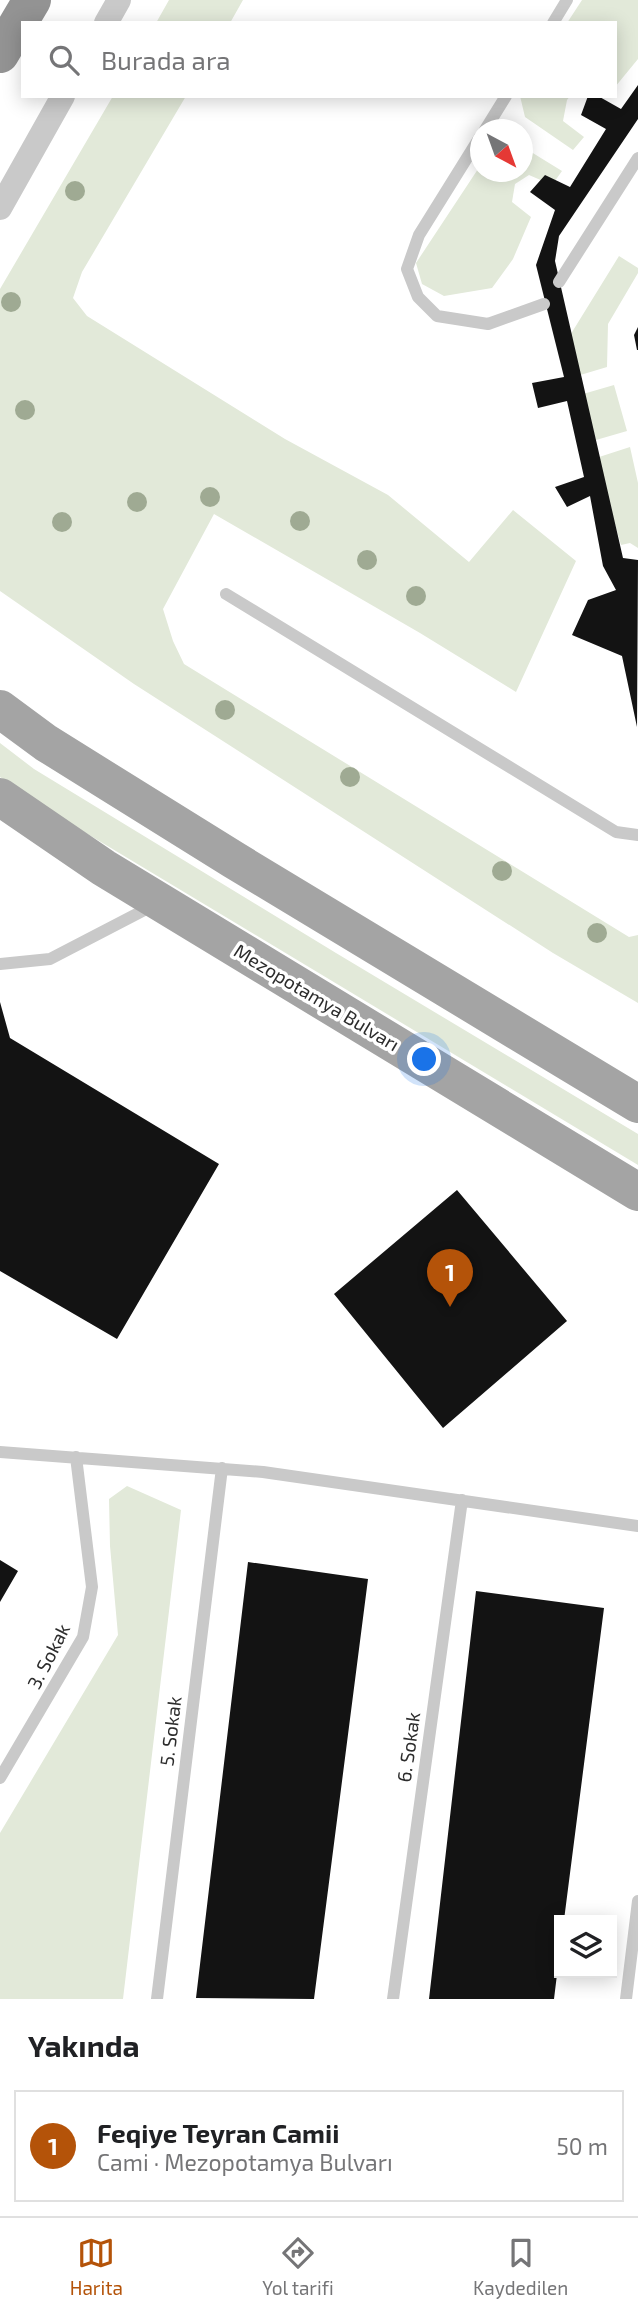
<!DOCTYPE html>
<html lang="tr">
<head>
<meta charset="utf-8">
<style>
	body { margin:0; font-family:"Exo 2",sans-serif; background:#f6f6f6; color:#202124 }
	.controls { position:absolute; right:21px; bottom:21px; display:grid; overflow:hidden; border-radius:0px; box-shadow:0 4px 18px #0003 }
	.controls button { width:63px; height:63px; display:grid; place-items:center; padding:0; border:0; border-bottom:2px solid #e0e0e0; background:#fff; color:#202124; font:35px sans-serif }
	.compass { position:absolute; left:470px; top:119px; width:63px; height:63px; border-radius:50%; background:#fff; box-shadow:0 4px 18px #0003; rotate:139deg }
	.you { position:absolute; left:425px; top:1060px; width:24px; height:24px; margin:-18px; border:5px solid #fff; border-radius:50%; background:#1a73e8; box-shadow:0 0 0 10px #1a73e833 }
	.badge { display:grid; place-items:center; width:46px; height:46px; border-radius:50%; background:#b45309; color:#fff; font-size:23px; font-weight:700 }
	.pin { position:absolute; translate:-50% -58px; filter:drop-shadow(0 2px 4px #0008) }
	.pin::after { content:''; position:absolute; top:37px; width:24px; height:21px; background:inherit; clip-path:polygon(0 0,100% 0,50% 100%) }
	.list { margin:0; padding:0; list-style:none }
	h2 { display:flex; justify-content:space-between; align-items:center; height:91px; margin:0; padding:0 28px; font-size:30px }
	h2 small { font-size:23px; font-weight:400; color:#757577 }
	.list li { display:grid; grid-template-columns:46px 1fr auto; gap:21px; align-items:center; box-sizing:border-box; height:112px; margin:0 14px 14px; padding:0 14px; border:2px solid #e0e0e0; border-radius:0px }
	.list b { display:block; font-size:26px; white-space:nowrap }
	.list p { margin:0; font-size:23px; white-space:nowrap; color:#757577 }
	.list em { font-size:23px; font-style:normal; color:#757577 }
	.icon { flex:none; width:38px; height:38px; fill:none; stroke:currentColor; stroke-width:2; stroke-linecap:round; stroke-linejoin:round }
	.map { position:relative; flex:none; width:638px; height:1999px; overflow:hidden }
	.search { position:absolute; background:#fff; box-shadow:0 4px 18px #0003; left:21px; right:21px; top:21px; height:77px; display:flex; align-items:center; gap:18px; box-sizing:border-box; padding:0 24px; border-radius:0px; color:#757577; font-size:26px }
	.sheet { height:217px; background:#fff }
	nav { display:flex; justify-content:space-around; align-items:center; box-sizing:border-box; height:98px; border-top:2px solid #e0e0e0; background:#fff; font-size:19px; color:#757577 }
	nav a { display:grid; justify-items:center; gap:4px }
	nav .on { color:#b45309 }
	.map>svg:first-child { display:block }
	.green { fill:#e2e9d9 }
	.building { fill:#131313 }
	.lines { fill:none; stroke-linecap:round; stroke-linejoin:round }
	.lane { stroke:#c9c9c9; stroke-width:12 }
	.street { stroke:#c9c9c9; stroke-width:24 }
	.primary { stroke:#a4a4a4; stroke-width:38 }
	.highway { stroke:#939393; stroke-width:38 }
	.tree { fill:#9faa93 }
	.labels { text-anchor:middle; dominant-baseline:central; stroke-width:7; stroke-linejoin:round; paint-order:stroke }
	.street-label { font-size:19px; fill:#2c2c2c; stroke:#fff }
</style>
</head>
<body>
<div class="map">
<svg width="638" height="1999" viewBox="0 0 638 1999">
	<rect width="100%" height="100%" fill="#fff"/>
	<path class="green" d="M169 0H243L230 23H156Z
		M582 0H638V59L615 87V23H567Z
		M113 96H186L82 272 73 298 87 316 285 439 388 495 469 562 513 510 576 561 516 692 420 633 214 514 163 609 173 641 184 664 629 937 638 935V1003L553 953 134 684 0 591V289Z
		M520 96H570L567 100 563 121 584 137 573 150 525 117Z
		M523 147 562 171 552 185 529 175 515 184 512 202 531 217 513 259 492 288 444 296 422 284 416 263 480 166V172H522Z
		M619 256 638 268V273L608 324 607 367 577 376 569 337Z
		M614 385 627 431 596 440 583 394Z
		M630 447 638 483V548L630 543 621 545 596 458Z
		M0 743 34 769 336 953 638 1134V1165L41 806 0 777Z
		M127 1486 181 1510 123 1999H0V1833L118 1635 110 1546 109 1499Z"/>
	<path class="building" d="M638 85V119L559 236 555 261 623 558 638 560 637 727 622 656 572 635 588 600 616 590 603 566 590 496 567 507 555 487 584 477 567 401 538 408 532 383 564 377 536 265 555 210 530 192 545 175 570 187 606 129 581 115 588 96H598L621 109Z
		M638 327V350H637L634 335Z
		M0 1002 10 1038 219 1164 117 1339 0 1271Z
		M457 1190 567 1321 443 1428 334 1294Z
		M0 1560 18 1571 0 1602Z
		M248 1562 368 1579 314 1999 196 1998Z
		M476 1591 604 1608 564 1920H559V1958L554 1999H429Z"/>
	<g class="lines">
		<path class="lane" d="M553 23 567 0
			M485 130 506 96
			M480 137 419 235 407 269 418 297 437 316 488 324 544 304
			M559 282 638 158
			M226 594 616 832 638 835
			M0 964 50 959 154 905
			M0 1452 263 1472 638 1526
			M0 1778 83 1637 92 1587 76 1457
			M157 1999 222 1468
			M393 1999 462 1500
			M626 1999 638 1901"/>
		<path class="street" d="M106 23 119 0
			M0 208 63 96"/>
		<path class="primary" d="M0 709 46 743 234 860 638 1104
			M0 797 104 868 638 1192"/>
		<path class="highway" d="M0 54 32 0"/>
	</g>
	<g class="tree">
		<circle cx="75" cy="191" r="10"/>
		<circle cx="11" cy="302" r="10"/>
		<circle cx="25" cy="410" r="10"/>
		<circle cx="210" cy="497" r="10"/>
		<circle cx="137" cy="502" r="10"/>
		<circle cx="300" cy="521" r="10"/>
		<circle cx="62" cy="522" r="10"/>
		<circle cx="367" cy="560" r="10"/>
		<circle cx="416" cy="596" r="10"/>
		<circle cx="225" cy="710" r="10"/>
		<circle cx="350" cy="777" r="10"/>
		<circle cx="502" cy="871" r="10"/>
		<circle cx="597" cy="933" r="10"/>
	</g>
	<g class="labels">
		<g class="street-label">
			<text transform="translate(317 997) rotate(31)">Mezopotamya Bulvarı</text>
			<text transform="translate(48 1656) rotate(-63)">3. Sokak</text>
			<text transform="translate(170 1731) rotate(-83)">5. Sokak</text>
			<text transform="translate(408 1747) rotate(-82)">6. Sokak</text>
		</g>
	</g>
</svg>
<div class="controls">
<button><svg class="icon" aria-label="layers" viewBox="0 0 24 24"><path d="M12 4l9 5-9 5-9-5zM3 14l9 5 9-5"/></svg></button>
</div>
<svg class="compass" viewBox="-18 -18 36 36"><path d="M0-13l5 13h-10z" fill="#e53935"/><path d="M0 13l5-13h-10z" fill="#757577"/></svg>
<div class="you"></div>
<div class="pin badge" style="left:450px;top:1307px">1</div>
<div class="search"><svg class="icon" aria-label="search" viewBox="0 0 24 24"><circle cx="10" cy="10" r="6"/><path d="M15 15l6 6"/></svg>Burada ara</div>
</div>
<section class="sheet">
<h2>Yakında<small></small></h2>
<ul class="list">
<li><span class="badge">1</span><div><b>Feqiye Teyran Camii</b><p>Cami · Mezopotamya Bulvarı</p></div><em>50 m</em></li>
</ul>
</section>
<nav>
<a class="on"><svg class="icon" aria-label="map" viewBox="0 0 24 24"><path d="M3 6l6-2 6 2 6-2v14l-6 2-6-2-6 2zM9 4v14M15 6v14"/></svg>Harita</a>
<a><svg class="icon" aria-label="directions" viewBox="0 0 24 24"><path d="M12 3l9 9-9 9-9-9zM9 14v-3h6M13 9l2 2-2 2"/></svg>Yol tarifi</a>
<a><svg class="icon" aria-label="saved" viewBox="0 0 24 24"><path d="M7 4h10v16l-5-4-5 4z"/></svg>Kaydedilen</a>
</nav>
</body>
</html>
